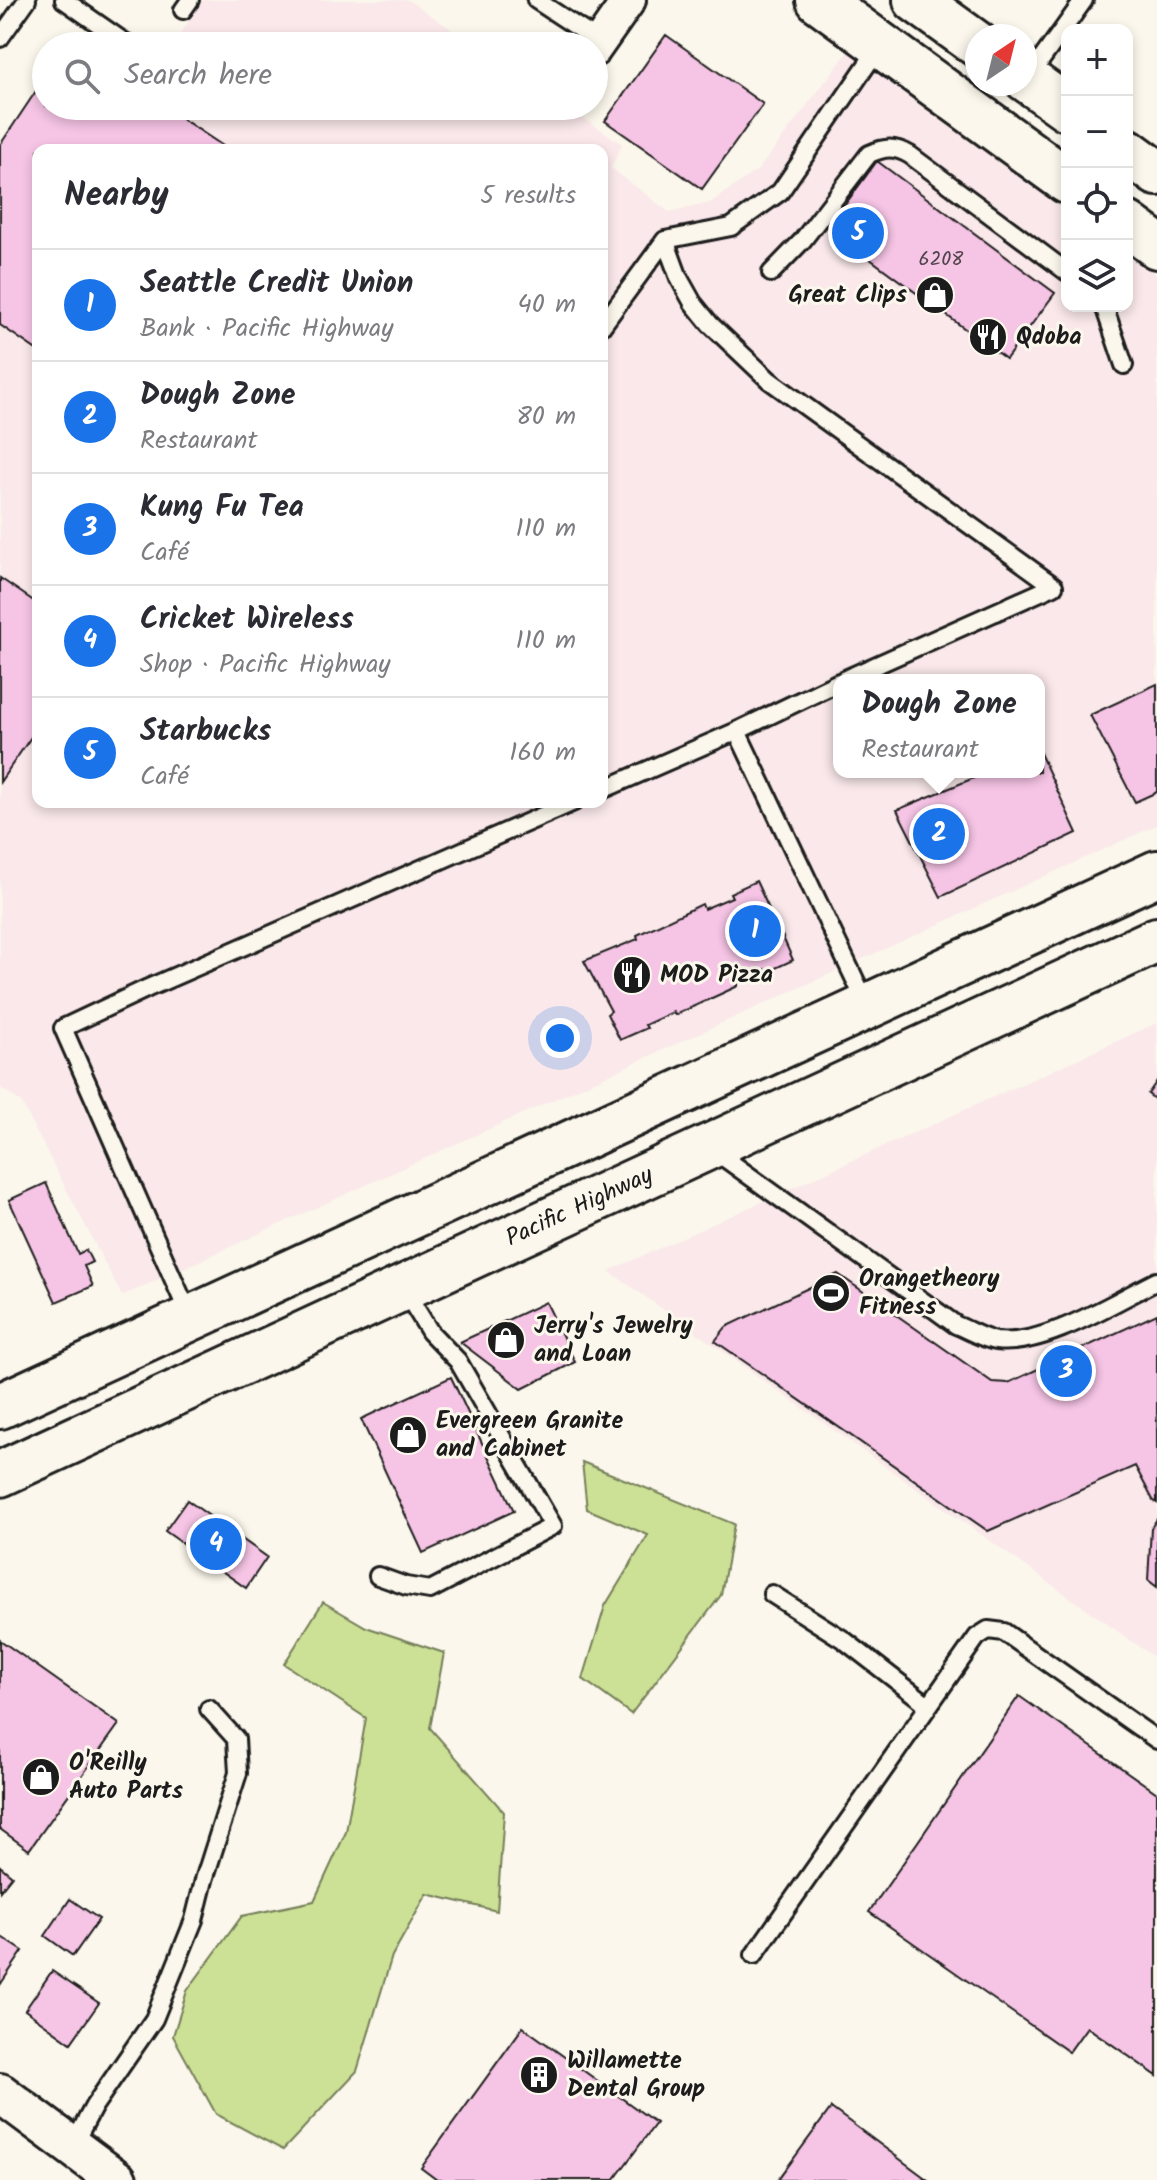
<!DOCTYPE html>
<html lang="en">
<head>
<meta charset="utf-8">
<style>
	body { margin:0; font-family:Kalam,sans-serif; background:#f2f2f3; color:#2b2b33 }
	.controls { position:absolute; right:24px; top:24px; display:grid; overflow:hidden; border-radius:16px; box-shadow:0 4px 12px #0003 }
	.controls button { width:72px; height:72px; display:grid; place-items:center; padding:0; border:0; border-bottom:2px solid #e1e1e2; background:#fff; color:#2b2b33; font:40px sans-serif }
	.compass { position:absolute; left:965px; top:24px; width:72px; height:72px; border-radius:50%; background:#fff; box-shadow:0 4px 12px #0003; rotate:35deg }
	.you { position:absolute; left:560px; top:1038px; width:28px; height:28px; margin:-20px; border:6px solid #fff; border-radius:50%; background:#1a73e8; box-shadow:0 0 0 12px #1a73e833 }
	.badge { display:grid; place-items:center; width:52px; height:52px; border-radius:50%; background:#1a73e8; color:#fff; font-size:26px; font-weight:700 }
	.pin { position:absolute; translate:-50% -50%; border:4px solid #fff; box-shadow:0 2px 8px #0006 }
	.popup { position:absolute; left:833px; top:674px; width:212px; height:104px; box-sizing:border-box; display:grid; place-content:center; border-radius:16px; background:#fff; filter:drop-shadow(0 2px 6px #0005); font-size:26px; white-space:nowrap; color:#7c7c81 }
	.popup b { font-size:30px; color:#2b2b33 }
	.popup::after { content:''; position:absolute; left:50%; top:100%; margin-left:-16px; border:16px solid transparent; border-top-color:#fff }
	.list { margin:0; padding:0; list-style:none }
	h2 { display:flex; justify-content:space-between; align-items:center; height:104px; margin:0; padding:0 32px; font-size:34px }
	h2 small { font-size:26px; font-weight:400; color:#7c7c81 }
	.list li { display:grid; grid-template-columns:52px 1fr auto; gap:24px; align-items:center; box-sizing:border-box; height:112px; padding:0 32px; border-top:2px solid #e1e1e2 }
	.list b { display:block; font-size:30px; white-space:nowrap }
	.list p { margin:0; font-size:26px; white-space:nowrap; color:#7c7c81 }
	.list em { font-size:26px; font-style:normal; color:#7c7c81 }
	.icon { flex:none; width:44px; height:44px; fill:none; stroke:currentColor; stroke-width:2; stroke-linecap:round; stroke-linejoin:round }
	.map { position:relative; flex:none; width:1157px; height:2180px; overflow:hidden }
	.search { position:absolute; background:#fff; box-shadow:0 4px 12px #0003; left:32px; top:32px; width:576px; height:88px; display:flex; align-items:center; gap:20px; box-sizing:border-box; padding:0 28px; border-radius:44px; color:#7c7c81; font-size:30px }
	.panel { position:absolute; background:#fff; box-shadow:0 4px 12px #0003; left:32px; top:144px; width:576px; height:664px; border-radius:16px }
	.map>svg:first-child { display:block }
	.built { fill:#fae8ea; fill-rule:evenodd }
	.green { fill:#cce196; stroke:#747e59; stroke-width:2 }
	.building { fill:#f6c4e5; stroke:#1c1c1c; stroke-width:2 }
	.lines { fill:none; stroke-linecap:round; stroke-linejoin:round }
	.service-casing { stroke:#1c1c1c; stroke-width:22 }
	.minor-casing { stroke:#1c1c1c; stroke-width:38 }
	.tertiary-casing { stroke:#1c1c1c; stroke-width:44 }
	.primary-casing { stroke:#1c1c1c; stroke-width:50 }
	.trunk-casing { stroke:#1c1c1c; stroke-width:50 }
	.service { stroke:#fbf7ec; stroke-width:16 }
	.minor { stroke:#fbf7ec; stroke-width:32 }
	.tertiary { stroke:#fbf7ec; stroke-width:38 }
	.primary { stroke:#fbf7ec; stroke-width:44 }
	.trunk { stroke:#fbf7ec; stroke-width:44 }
	.labels { text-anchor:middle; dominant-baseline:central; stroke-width:6; stroke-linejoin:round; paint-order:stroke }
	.number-label { font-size:20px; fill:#52464e }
	.poi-label { font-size:24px; font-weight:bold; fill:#1c1c1c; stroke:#fbf7ec; text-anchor:start }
	.street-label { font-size:24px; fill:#1c1c1c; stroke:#fbf7ec }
</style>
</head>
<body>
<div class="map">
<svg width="1157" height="2180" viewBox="0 0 1157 2180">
	<rect width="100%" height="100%" fill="#fbf7ec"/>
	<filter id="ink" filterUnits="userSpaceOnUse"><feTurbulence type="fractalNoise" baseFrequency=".0125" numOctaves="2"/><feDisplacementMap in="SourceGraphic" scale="16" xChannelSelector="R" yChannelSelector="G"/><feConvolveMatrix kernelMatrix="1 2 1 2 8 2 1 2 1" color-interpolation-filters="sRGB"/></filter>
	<g filter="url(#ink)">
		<path class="built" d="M203 0H408L476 46H172Z
			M850 49 1067 206V306H1127V253L1157 276V825L122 1296 21 1102 0 1087V295L38 240V802H602V150H100L130 106H565L622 144 611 168 669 212 710 203 759 169ZM839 680H1039V772H839Z
			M1157 1023V1659L609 1271Z"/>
		<path class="green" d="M582 1462 734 1524 721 1595 631 1714 583 1679 605 1606 648 1535 587 1509Z
			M323 1602 366 1627 444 1653 430 1728 504 1812 497 1911 427 1894 392 1956 357 2071 283 2150 216 2114 173 2036 187 1991 242 1916 314 1901 346 1832 366 1718 284 1664Z"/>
		<path class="building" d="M666 35 763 104 702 189 605 121Z
			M46 76V106H163L229 150H38V351L0 325V145Z
			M877 161 1055 293 1006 359 828 228Z
			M0 578 38 604V727L0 782Z
			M1157 684V792L1135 802 1090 715Z
			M1039 751 1077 833 941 897 897 810 988 772H1039Z
			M756 881 769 909 766 911 777 934 781 933 793 960 767 972 765 969 738 981V986L675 1015 673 1012 645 1025 647 1028 620 1040 607 1014 611 1011 584 961 638 939 637 935 702 904 704 909 732 897 730 893Z
			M1157 1081V1101L1148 1094Z
			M46 1183 78 1254 86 1250 92 1262 84 1266 93 1286 56 1302 9 1200Z
			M838 1274 992 1382 1008 1383 1157 1314V1503L1153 1500 1135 1466 988 1531 715 1341 726 1327Z
			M546 1302 575 1362 522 1389 460 1342Z
			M451 1377 514 1511 423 1553 361 1419Z
			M187 1500 267 1557 246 1588 165 1531Z
			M1157 1519V1587L1148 1580 1151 1528Z
			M0 1640 119 1724 29 1850 0 1829Z
			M1019 1696 1157 1793V2076L1087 2027 1069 2052 869 1912Z
			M0 1866 12 1876 0 1891Z
			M70 1899 99 1919 73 1956 45 1936Z
			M0 1936 23 1951 0 1985Z
			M52 1971 99 2003 71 2043 25 2010Z
			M523 2027 656 2123 614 2180H437L421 2168Z
			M831 2108 928 2180H778Z"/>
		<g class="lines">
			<g class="service-casing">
				<path id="service" d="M64 0 130 46
					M536 0 600 42
					M183 10 190 0
					M0 38 27 0
					M1028 78 1084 0
					M771 273 802 241 869 154C885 147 894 146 910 155L1067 272
					M1104 306 1124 365
					M602 326 665 240
					M843 680 1054 586 769 380 710 324 693 303 679 278 665 240 731 227 780 192 879 47
					M737 731 839 682
					M602 790 737 731 867 1005
					M712 1149 956 1325C969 1330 983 1339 996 1341 1044 1347 1114 1302 1157 1281
					M190 1317 63 1028 148 988 574 802
					M378 1576 406 1586 430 1590 553 1526 458 1361 430 1332 405 1291
					M772 1594 844 1640 928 1705
					M754 1955 977 1637 988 1630 1004 1632 1157 1740
					M72 2147 94 2106 154 2019 194 1920 204 1880 238 1773 236 1739 209 1709"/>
			</g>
			<g class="minor-casing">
				<path id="minor" d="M594 50 629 0"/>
			</g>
			<g class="tertiary-casing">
				<path id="tertiary" d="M0 2093 117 2180"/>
			</g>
			<g class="primary-casing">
				<path id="primary" d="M819 0 1067 181
					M916 0 977 44
					M1025 78 1067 108
					M1127 151 1157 173
					M1127 224 1157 246"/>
			</g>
			<g class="trunk-casing">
				<g id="trunk">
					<path d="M0 1406 1157 873"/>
					<path id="s1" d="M0 1474 1157 940"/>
				</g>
			</g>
			<use href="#service" class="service"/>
			<use href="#minor" class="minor"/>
			<use href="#tertiary" class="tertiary"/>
			<use href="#primary" class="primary"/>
			<use href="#trunk" class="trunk"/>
		</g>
	</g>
	<defs>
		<g id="shop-disc" transform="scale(2)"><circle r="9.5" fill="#1c1c1c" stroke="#fbf7ec"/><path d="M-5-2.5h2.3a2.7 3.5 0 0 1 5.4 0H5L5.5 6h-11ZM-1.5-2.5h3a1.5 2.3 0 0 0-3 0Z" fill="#fff"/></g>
		<g id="restaurant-disc" transform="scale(2)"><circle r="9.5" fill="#1c1c1c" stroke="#fbf7ec"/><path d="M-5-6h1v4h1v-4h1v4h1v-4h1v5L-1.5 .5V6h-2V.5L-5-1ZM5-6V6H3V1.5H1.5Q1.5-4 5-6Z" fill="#fff"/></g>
		<g id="stadium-disc" transform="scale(2)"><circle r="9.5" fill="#1c1c1c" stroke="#fbf7ec"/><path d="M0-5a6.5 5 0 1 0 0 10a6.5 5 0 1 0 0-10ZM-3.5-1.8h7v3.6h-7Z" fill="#fff"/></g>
		<g id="building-disc" transform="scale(2)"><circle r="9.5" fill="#1c1c1c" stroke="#fbf7ec"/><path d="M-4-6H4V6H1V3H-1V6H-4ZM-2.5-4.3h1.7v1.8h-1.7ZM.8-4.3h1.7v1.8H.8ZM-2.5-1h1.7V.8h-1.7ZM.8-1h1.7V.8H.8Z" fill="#fff"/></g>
	</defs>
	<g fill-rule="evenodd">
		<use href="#shop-disc" x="935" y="295"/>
		<use href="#restaurant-disc" x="988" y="337"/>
		<use href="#restaurant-disc" x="632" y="975"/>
		<use href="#stadium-disc" x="831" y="1293"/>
		<use href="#shop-disc" x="506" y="1340"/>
		<use href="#shop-disc" x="408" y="1435"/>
		<use href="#shop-disc" x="41" y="1777"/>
		<use href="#building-disc" x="539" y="2075"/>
	</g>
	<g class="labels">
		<g class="number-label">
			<text x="941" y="260">6208</text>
		</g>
		<g class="poi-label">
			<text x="907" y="295" text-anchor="end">Great Clips</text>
			<text x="1016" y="337">Qdoba</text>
			<text x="660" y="975">MOD Pizza</text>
			<text x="859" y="1279">Orangetheory<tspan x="859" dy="28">Fitness</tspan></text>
			<text x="534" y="1326">Jerry's Jewelry<tspan x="534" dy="28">and Loan</tspan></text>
			<text x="436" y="1421">Evergreen Granite<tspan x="436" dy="28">and Cabinet</tspan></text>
			<text x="69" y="1763">O'Reilly<tspan x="69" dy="28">Auto Parts</tspan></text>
			<text x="567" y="2061">Willamette<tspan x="567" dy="28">Dental Group</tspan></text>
		</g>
		<g class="street-label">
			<text stroke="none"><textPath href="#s1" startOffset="638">Pacific Highway</textPath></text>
		</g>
	</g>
</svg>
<div class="controls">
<button>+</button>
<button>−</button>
<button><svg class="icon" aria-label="locate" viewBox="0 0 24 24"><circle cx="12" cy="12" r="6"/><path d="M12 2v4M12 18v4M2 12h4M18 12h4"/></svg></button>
<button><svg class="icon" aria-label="layers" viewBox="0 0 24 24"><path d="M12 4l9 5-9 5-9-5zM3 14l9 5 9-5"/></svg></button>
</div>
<svg class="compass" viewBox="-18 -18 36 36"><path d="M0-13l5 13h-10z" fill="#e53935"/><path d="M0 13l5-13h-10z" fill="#7c7c81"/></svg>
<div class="you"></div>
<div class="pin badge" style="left:755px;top:931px">1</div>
<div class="pin badge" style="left:939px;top:834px">2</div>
<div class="popup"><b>Dough Zone</b>Restaurant</div>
<div class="pin badge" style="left:1066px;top:1371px">3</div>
<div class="pin badge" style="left:216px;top:1544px">4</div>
<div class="pin badge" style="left:858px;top:233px">5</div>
<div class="search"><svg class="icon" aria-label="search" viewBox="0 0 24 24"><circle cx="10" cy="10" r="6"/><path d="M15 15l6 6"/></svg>Search here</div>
<section class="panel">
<h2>Nearby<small>5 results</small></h2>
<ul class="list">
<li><span class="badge">1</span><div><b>Seattle Credit Union</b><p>Bank · Pacific Highway</p></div><em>40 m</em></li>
<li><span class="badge">2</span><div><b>Dough Zone</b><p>Restaurant</p></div><em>80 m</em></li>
<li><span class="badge">3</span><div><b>Kung Fu Tea</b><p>Café</p></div><em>110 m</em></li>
<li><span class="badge">4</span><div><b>Cricket Wireless</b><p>Shop · Pacific Highway</p></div><em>110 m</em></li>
<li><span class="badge">5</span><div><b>Starbucks</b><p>Café</p></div><em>160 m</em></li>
</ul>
</section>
</div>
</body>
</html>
